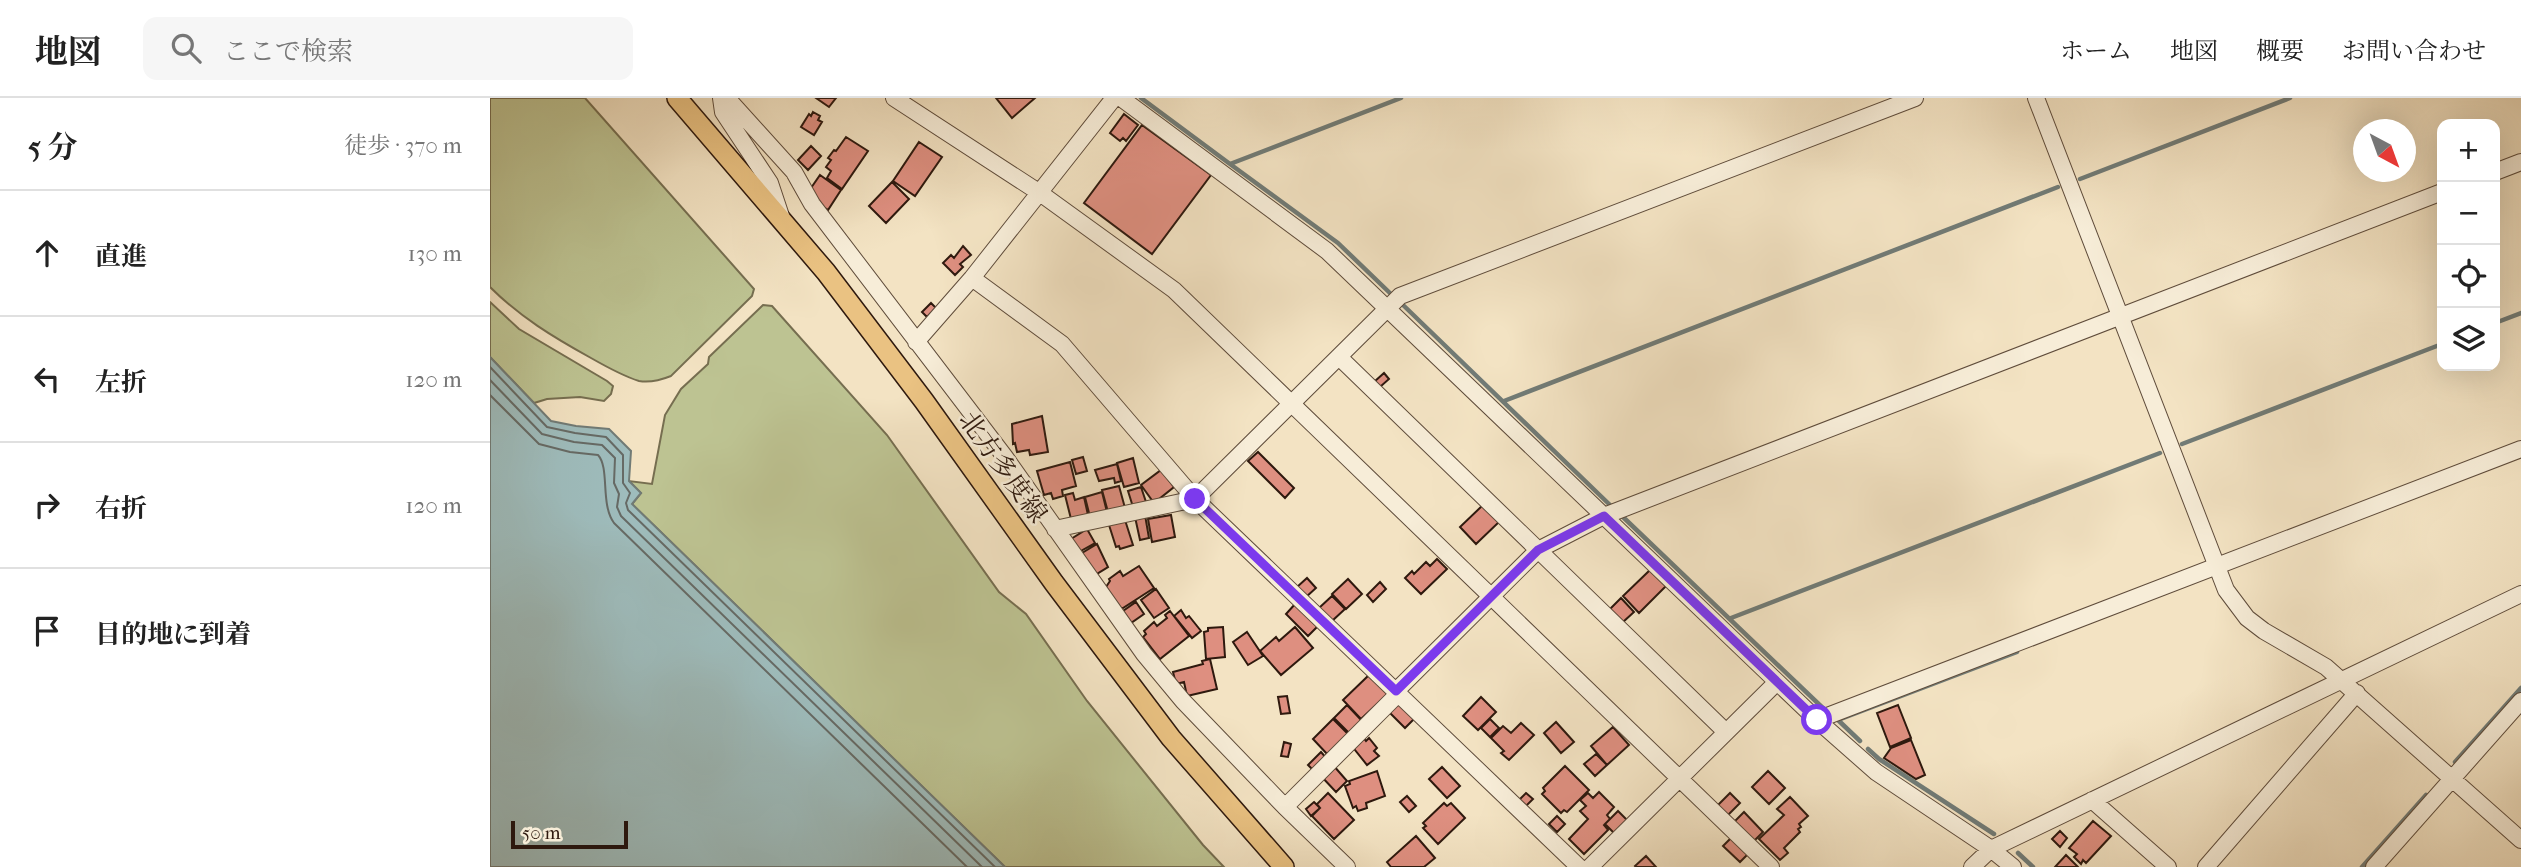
<!DOCTYPE html>
<html lang="ja">
<head>
<meta charset="utf-8">
<style>
	body { margin:0; font-family:"IM FELL French Canon","Noto Serif JP",serif; background:#f6f6f6; color:#222 }
	.controls { position:absolute; right:21px; top:21px; display:grid; overflow:hidden; border-radius:14px; box-shadow:0 7px 28px #0002 }
	.controls button { width:63px; height:63px; display:grid; place-items:center; padding:0; border:0; border-bottom:2px solid #e0e0e0; background:#fff; color:#222; font:35px sans-serif }
	.compass { position:absolute; left:1863px; top:21px; width:63px; height:63px; border-radius:50%; background:#fff; box-shadow:0 7px 28px #0002; rotate:139deg }
	.scale { position:absolute; left:21px; bottom:18px; width:117px; box-sizing:border-box; padding-left:7px; border:4px solid #2e190e; border-top:0; font-size:19px; line-height:24px; white-space:nowrap; color:#2e190e; -webkit-text-stroke:5px #f7edd8; paint-order:stroke }
	.stop { position:absolute; width:21px; height:21px; margin:-16px; border:5px solid #7c3aed; border-radius:50%; background:#fff }
	.stop.end { background:#7c3aed; border-color:#fff; box-shadow:0 2px 7px #0008 }
	.list { margin:0; padding:0; list-style:none }
	h2 { display:flex; justify-content:space-between; align-items:center; height:91px; margin:0; padding:0 28px; font-size:30px }
	h2 small { font-size:23px; font-weight:400; color:#767676 }
	.list li { display:grid; grid-template-columns:46px 1fr auto; gap:21px; align-items:center; box-sizing:border-box; height:126px; padding:0 28px; border-top:2px solid #e0e0e0 }
	.list b { display:block; font-size:26px; white-space:nowrap }
	.list em { font-size:23px; font-style:normal; color:#767676 }
	.icon { flex:none; width:38px; height:38px; fill:none; stroke:currentColor; stroke-width:2; stroke-linecap:round; stroke-linejoin:round }
	.map { position:relative; flex:none; width:2031px; height:769px; overflow:hidden }
	header { display:flex; align-items:center; gap:42px; box-sizing:border-box; height:98px; padding:0 35px; background:#fff; border-bottom:2px solid #e0e0e0 }
	header strong { font-size:33px }
	nav { display:flex; gap:38px; margin-inline-start:auto; font-size:24px }
	.search { width:490px; height:63px; background:#f6f6f6; display:flex; align-items:center; gap:18px; box-sizing:border-box; padding:0 24px; border-radius:14px; color:#767676; font-size:26px }
	main { display:flex }
	aside { flex:1; background:#fff }
	.map>svg:first-child { display:block }
	.green { fill:#bdc392; stroke:#766e50; stroke-width:2 }
	.water { fill:#9ebcbc; stroke:#717b76; stroke-width:2 }
	.lines { fill:none; stroke-linecap:round; stroke-linejoin:round }
	.shore { stroke:#666a65; stroke-width:2 }
	.stream { stroke:#717b76; stroke-width:4.5 }
	.building { fill:#de8f80; stroke:#2e190e; stroke-width:2 }
	.minor-casing { stroke:#5f4c3b; stroke-width:18 }
	.major-casing { stroke:#2e190e; stroke-width:22 }
	.minor { stroke:#f7edd8; stroke-width:16 }
	.major { stroke:#eac282; stroke-width:19 }
	.route { stroke:#7c3aed; stroke-width:9 }
	.labels { text-anchor:middle; dominant-baseline:central; stroke-width:5; stroke-linejoin:round; paint-order:stroke }
	.street-label { font-size:26px; fill:#2e190e; stroke:#f7edd8 }
</style>
</head>
<body>
<header>
<strong>地図</strong>
<div class="search"><svg class="icon" aria-label="search" viewBox="0 0 24 24"><circle cx="10" cy="10" r="6"/><path d="M15 15l6 6"/></svg>ここで検索</div>
<nav><a>ホーム</a><a>地図</a><a>概要</a><a>お問い合わせ</a></nav>
</header>
<main>
<aside>
<h2>5 分<small>徒歩 · 370 m</small></h2>
<ul class="list">
<li><svg class="icon" aria-label="ahead" viewBox="0 0 24 24"><path d="M12 20V5M6 11l6-6 6 6"/></svg><div><b>直進</b></div><em>130 m</em></li>
<li><svg class="icon" aria-label="left" viewBox="0 0 24 24"><path d="M17 20v-9H6M10 6l-5 5 5 5"/></svg><div><b>左折</b></div><em>120 m</em></li>
<li><svg class="icon" aria-label="right" viewBox="0 0 24 24"><path d="M7 20v-9h11M14 6l5 5-5 5"/></svg><div><b>右折</b></div><em>120 m</em></li>
<li><svg class="icon" aria-label="arrive" viewBox="0 0 24 24"><path d="M6 21V4h12l-3 4 3 4H6"/></svg><div><b>目的地に到着</b></div></li>
</ul>
</aside>
<div class="map">
<svg width="2031" height="769" viewBox="0 0 2031 769">
	<rect width="100%" height="100%" fill="#f3e3c3"/>
	<filter id="stains"><feTurbulence type="fractalNoise" baseFrequency=".00286" numOctaves="4"/><feColorMatrix values="0 0 0 0 .2 0 0 0 0 .09 0 0 0 0 .02 0 0 0 .5 -.17"/></filter>
	<radialGradient id="worn" r=".72"><stop offset=".6" stop-color="#630" stop-opacity="0"/><stop offset="1" stop-color="#630" stop-opacity=".3"/></radialGradient>
	<path class="green" d="M0 0H95L264 191 262 198 181 278C171 282 160 285 149 283 133 278 115 268 101 260 63 239 30 219 0 189Z
		M0 204 29 231 117 283 123 288 121 296 114 303 90 299 57 301 44 305 0 259Z
		M273 207 282 208 397 337 509 494 536 516 597 603 713 747 734 769H515L142 406 151 395 139 383 162 386 175 317 191 291 218 266 219 259Z"/>
	<path class="water" d="M0 259 61 323 86 328 119 331 141 353 139 383 151 395 142 406 515 769H0Z"/>
	<g class="lines">
		<path class="shore" d="M0 269 57 329 85 335 116 339 133 357V385L140 395 136 405 138 412 505 769
			M0 282 52 336 84 344 112 347 125 360 124 385 129 396 127 409 131 418 492 769
			M0 297 49 346 80 354 108 357C120 370 110 406 124 425L477 769"/>
		<path class="stream" d="M651 0 740 66 911 0
			M740 66 848 145 902 197
			M1590 81 1800 0
			M912 206 1120 407
			M2005 225 2031 215
			M1014 303 1568 89
			M1692 346 1952 246
			M1133 419 1336 613
			M1241 520 1670 355
			M1370 643 1348 622 1527 554
			M1378 651 1389 661 1504 736
			M1965 664 2031 590
			M1528 755 1543 769
			M1872 769 1936 697"/>
	</g>
	<path class="building" d="M326 0H346L339 9Z
		M506 0H545L522 20Z
		M323 14 330 18 328 22 332 24 324 37 311 29 319 16 321 18Z
		M634 16 648 27 636 43 633 40 630 43 620 35Z
		M652 27 721 77 662 156 594 105Z
		M356 39 378 53 352 91 337 80 341 73 336 69 341 62 338 60 344 52 346 53Z
		M429 44 452 59 425 98 403 83Z
		M321 48 331 58 318 72 308 62Z
		M330 77 351 92 338 112 329 106 321 90Z
		M402 84 419 101 396 125 379 108Z
		M473 148 481 157 470 166 473 169 465 177 453 165 461 157 464 160Z
		M441 205 446 210 437 219 432 214Z
		M894 275 899 281 890 289 884 284Z
		M552 318 558 354 540 357 539 352 527 354 525 345 523 346 522 326Z
		M768 354 804 390 795 400 758 363Z
		M593 359 597 373 586 376 582 362Z
		M643 360 649 385 634 389 627 365Z
		M580 364 586 388 572 392 573 398 563 401 561 395 554 397 547 373Z
		M627 366 631 383 625 385 624 380 609 383 605 372Z
		M671 372 684 389 664 405 651 387Z
		M629 388 635 410 618 414 612 392Z
		M651 389 656 404 643 409 638 393Z
		M612 394 617 414 600 419 595 399Z
		M583 395 585 402 594 399 598 417 581 421 575 397Z
		M994 406 1010 423 986 446 970 429Z
		M655 417 659 440 650 442 645 419Z
		M681 417 685 439 662 444 658 421Z
		M635 422 643 447 630 451 629 448 626 449 619 427Z
		M597 431 605 445 589 454 581 441Z
		M607 446 618 469 605 477 592 455Z
		M947 461 957 471 931 496 915 480 922 473 924 476 936 464 940 468Z
		M649 468 664 490 633 510H629L616 489 620 483 619 481 630 473 633 478Z
		M1160 472 1176 488 1149 515 1133 498Z
		M817 480 826 490 816 499 807 489Z
		M858 481 872 496 856 511 842 496Z
		M890 484 896 491 883 504 877 497Z
		M666 491 679 510 664 520 651 502Z
		M842 498 855 511 842 523 829 510Z
		M1131 500 1144 514 1133 524 1120 511Z
		M646 504 654 516 641 525 633 513Z
		M806 505 829 527 818 538 796 516Z
		M691 512 696 520 699 518 711 533 702 540 684 518Z
		M680 513 699 538 670 561 653 539 656 536 654 533 664 524 667 528 677 520 675 517Z
		M733 529 735 559 716 561 714 534 718 533V530Z
		M805 529 823 550 791 577 770 553 786 539 789 543Z
		M757 534 773 558 758 567 743 544Z
		M720 561 727 591 697 598 694 584 686 586 683 574 713 566 712 563Z
		M879 577 898 596 871 621 853 602Z
		M797 598 800 615 791 616 788 599Z
		M991 599 1006 614 988 632 973 618Z
		M910 600 927 618 915 630 897 612Z
		M857 607 873 624 860 636 844 620Z
		M1408 607 1421 640 1400 649 1387 615Z
		M843 621 859 637 838 657 823 641Z
		M1000 621 1009 630 1000 639 991 630Z
		M1066 624 1084 644 1071 655 1054 635Z
		M1031 625 1044 637 1019 662 1011 655 1014 653 1001 640 1013 628 1021 635Z
		M1123 629 1139 647 1117 667 1101 648Z
		M872 638 876 643 879 640 887 650 884 653 889 658 877 667 861 647Z
		M1421 642 1435 677 1426 681 1394 660 1401 650Z
		M794 644 801 646 798 659 791 658Z
		M831 654 837 661 824 673 818 667Z
		M1106 656 1117 667 1105 678 1094 666Z
		M843 667 857 683 846 694 831 678Z
		M1075 668 1099 692 1077 714 1074 712 1071 715 1052 696 1055 693 1053 690Z
		M952 669 970 688 957 700 939 681Z
		M887 673 895 698 876 705 877 710 868 713 866 708 863 710 855 688 860 686 859 683Z
		M1278 673 1295 690 1279 706 1262 689Z
		M1109 694 1124 709 1117 717 1120 721 1114 727 1118 732 1094 756 1079 741 1098 721 1090 713 1096 708 1090 702 1098 695 1103 700Z
		M838 695 864 722 844 741 822 718 830 710 827 706Z
		M1036 695 1043 701 1035 709 1028 703Z
		M1240 695 1250 705 1237 718 1227 708Z
		M917 698 926 708 919 714 910 704Z
		M1300 699 1318 718 1309 726 1311 729 1308 731 1310 734 1294 750 1298 755 1290 762 1269 741 1294 717 1287 711Z
		M824 704 830 710 821 718 816 711Z
		M954 705 957 708 961 705 975 720 948 746 933 730 936 728 933 725Z
		M1128 713 1139 724 1126 737 1115 726Z
		M1254 714 1273 734 1263 744 1244 724Z
		M1067 718 1075 726 1067 734 1059 726Z
		M1603 723 1621 738 1596 765 1593 762 1591 766 1584 759 1587 756 1579 750Z
		M1570 733 1577 740 1570 749 1562 741Z
		M926 738 945 760 934 769H901L897 764Z
		M1243 738 1260 754 1250 764 1233 748Z
		M1576 757 1588 769H1565Z
		M1156 758 1166 769H1146L1145 768Z"/>
	<g class="lines">
		<g class="minor-casing">
			<path id="minor" d="M231 0 233 14 280 85 291 118
				M237 0 304 74 322 106 515 359 654 556 693 603 795 709 857 769
				M404 0 550 95 684 192 1281 769
				M631 0 837 153 1327 622 1386 674 1501 751 1523 769
				M1546 0 1736 492 1757 520 1774 533 1836 569 2031 742
				M2005 74 2031 64
				M482 180 572 246 705 401 1089 769
				M426 244 482 180 624 0
				M849 259 1236 634
				M565 431 705 401 910 198 1425 0
				M906 593 1048 452 1114 418 1952 94
				M1327 622 2031 351
				M1602 702 1678 769
				M795 709 909 595
				M1100 769 1287 584
				M1482 769 1501 751 2031 496
				M1716 769 1867 595
				M1884 769 2031 603"/>
		</g>
		<g class="major-casing">
			<path id="major" d="M187 0 336 174 434 303 564 485 681 640 794 769"/>
		</g>
		<use href="#minor" class="minor"/>
		<use href="#major" class="major"/>
	</g>
	<g class="lines">
		<path class="route" d="M705 401 906 593 1048 452 1114 418 1327 622"/>
	</g>
	<g class="labels">
		<g class="street-label">
			<text transform="translate(513 369) rotate(54)">北方多度線</text>
		</g>
	</g>
	<rect width="100%" height="100%" filter="url(#stains)"/>
	<rect width="100%" height="100%" fill="url(#worn)"/>
</svg>
<div class="controls">
<button>+</button>
<button>−</button>
<button><svg class="icon" aria-label="locate" viewBox="0 0 24 24"><circle cx="12" cy="12" r="6"/><path d="M12 2v4M12 18v4M2 12h4M18 12h4"/></svg></button>
<button><svg class="icon" aria-label="layers" viewBox="0 0 24 24"><path d="M12 4l9 5-9 5-9-5zM3 14l9 5 9-5"/></svg></button>
</div>
<svg class="compass" viewBox="-18 -18 36 36"><path d="M0-13l5 13h-10z" fill="#e53935"/><path d="M0 13l5-13h-10z" fill="#767676"/></svg>
<div class="scale">50 m</div>
<div class="stop" style="left:1327px;top:622px"></div>
<div class="stop end" style="left:705px;top:401px"></div>
</div>
</main>
</body>
</html>
